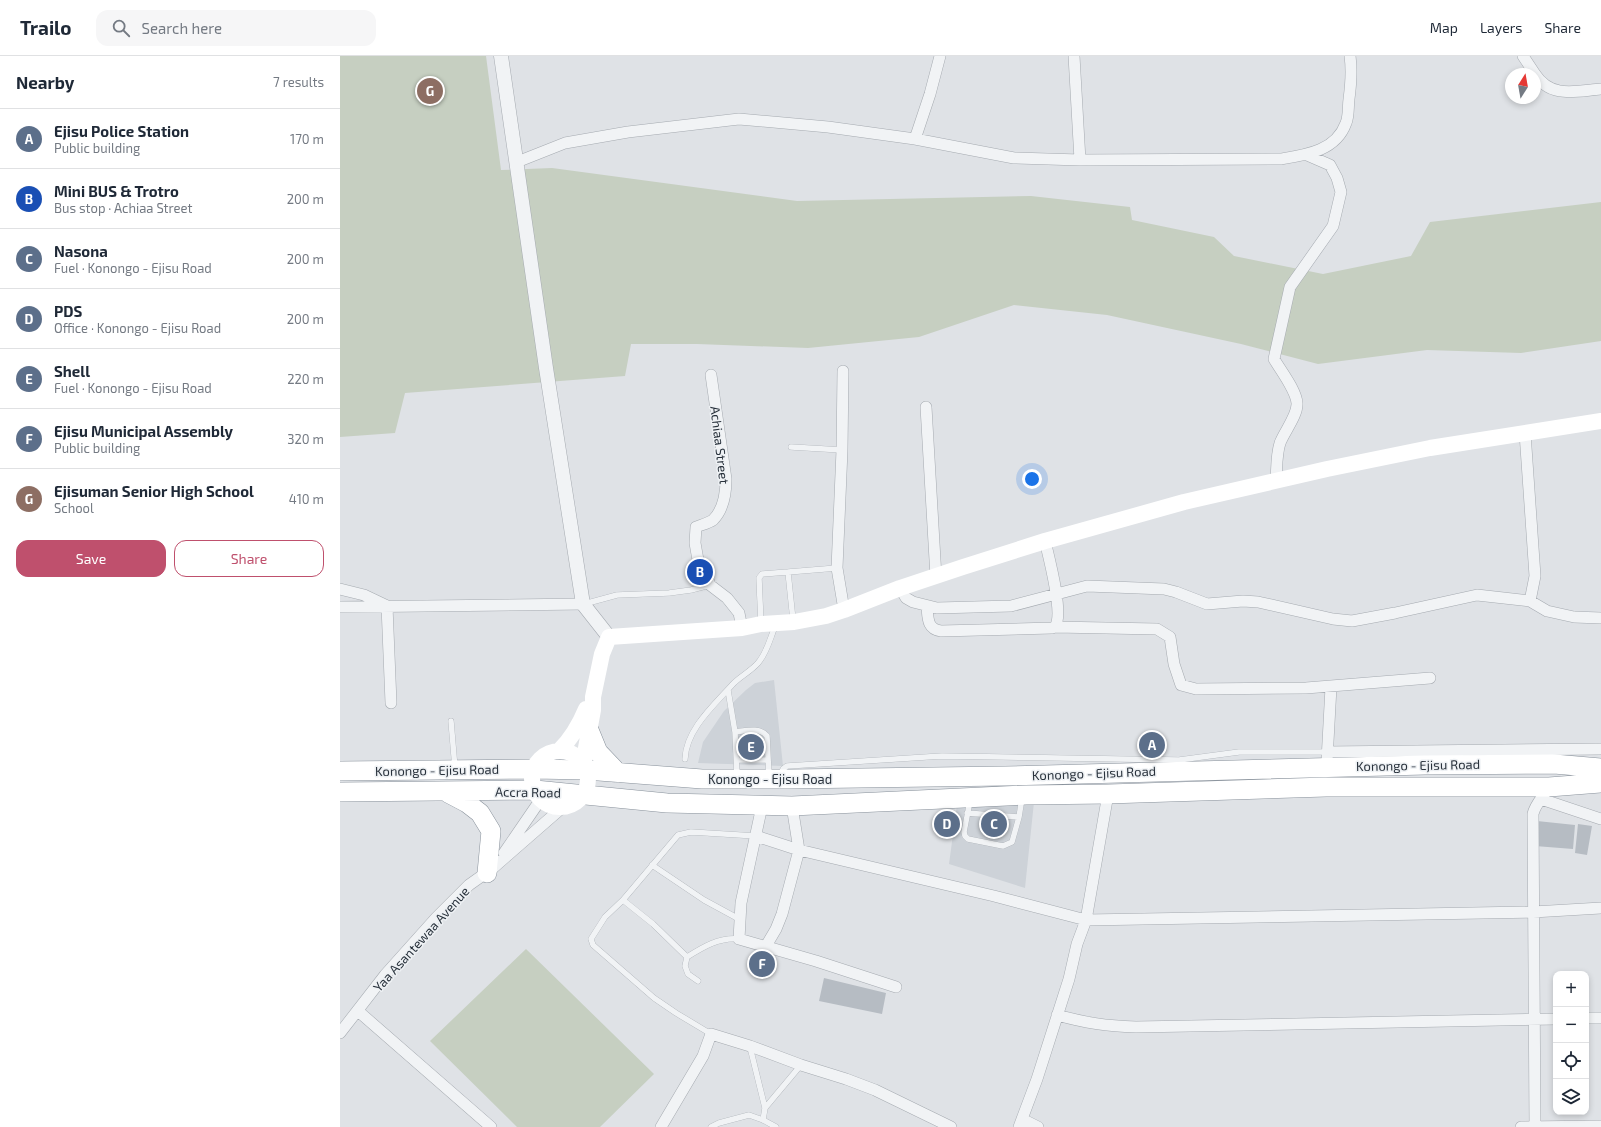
<!DOCTYPE html>
<html lang="en">
<head>
<meta charset="utf-8">
<style>
	body { margin:0; font-family:"Exo 2",sans-serif; background:#f6f6f7; color:#1f2937 }
	.controls { position:absolute; right:12px; bottom:12px; display:grid; overflow:hidden; border-radius:8px; box-shadow:0 2px 6px #0003 }
	.controls button { width:36px; height:36px; display:grid; place-items:center; padding:0; border:0; border-bottom:1px solid #e0e1e3; background:#fff; color:#1f2937; font:20px sans-serif }
	.compass { position:absolute; left:1165px; top:12px; width:36px; height:36px; border-radius:50%; background:#fff; box-shadow:0 2px 6px #0003; rotate:11deg }
	.you { position:absolute; left:692px; top:423px; width:14px; height:14px; margin:-10px; border:3px solid #fff; border-radius:50%; background:#1a73e8; box-shadow:0 0 0 6px #1a73e833 }
	.badge { display:grid; place-items:center; width:26px; height:26px; border-radius:50%; background:#bf506d; color:#fff; font-size:13px; font-weight:700 }
	.pin { position:absolute; translate:-50% -50%; border:2px solid #fff; box-shadow:0 1px 4px #0006 }
	.list { margin:0; padding:0; list-style:none }
	h2 { display:flex; justify-content:space-between; align-items:center; height:52px; margin:0; padding:0 16px; font-size:17px }
	h2 small { font-size:13px; font-weight:400; color:#747a83 }
	.list li { display:grid; grid-template-columns:26px 1fr auto; gap:12px; align-items:center; box-sizing:border-box; height:60px; padding:0 16px; border-top:1px solid #e0e1e3 }
	.list b { display:block; font-size:15px; white-space:nowrap }
	.list p { margin:0; font-size:13px; white-space:nowrap; color:#747a83 }
	.list em { font-size:13px; font-style:normal; color:#747a83 }
	.actions { display:flex; gap:8px; padding:12px 16px }
	.actions a { flex:1; padding:9px 0; border:1px solid #bf506d; border-radius:12px; text-align:center; font-size:14px; color:#bf506d }
	.actions .main { background:#bf506d; color:#fff }
	.icon { flex:none; width:22px; height:22px; fill:none; stroke:currentColor; stroke-width:2; stroke-linecap:round; stroke-linejoin:round }
	.map { position:relative; flex:none; width:1261px; height:1071px; overflow:hidden }
	header { display:flex; align-items:center; gap:24px; box-sizing:border-box; height:56px; padding:0 20px; background:#fff; border-bottom:1px solid #e0e1e3 }
	header strong { font-size:19px }
	nav { display:flex; gap:22px; margin-inline-start:auto; font-size:14px }
	.search { width:280px; height:36px; background:#f6f6f7; display:flex; align-items:center; gap:10px; box-sizing:border-box; padding:0 14px; border-radius:12px; color:#747a83; font-size:15px }
	main { display:flex }
	aside { flex:1; background:#fff }
	.map>svg:first-child { display:block }
	.built { fill:#cdd2d8 }
	.green { fill:#c6cfc1 }
	.building { fill:#b6bcc3 }
	.lines { fill:none; stroke-linecap:round; stroke-linejoin:round }
	.service-casing { stroke:#a5aab0; stroke-width:6 }
	.minor-casing { stroke:#a5aab0; stroke-width:12 }
	.tertiary-casing { stroke:#a5aab0; stroke-width:15 }
	.trunk-casing { stroke:#88919b; stroke-width:20 }
	.service { stroke:#f1f3f5; stroke-width:5.5 }
	.minor { stroke:#f1f3f5; stroke-width:11 }
	.tertiary { stroke:#f1f3f5; stroke-width:14 }
	.secondary { stroke:#fff; stroke-width:16 }
	.trunk { stroke:#fff; stroke-width:19 }
	.labels { text-anchor:middle; dominant-baseline:central; stroke-width:3; stroke-linejoin:round; paint-order:stroke }
	.street-label { font-size:13px; fill:#29323c; stroke:#eef1f4 }
</style>
</head>
<body>
<header>
<strong>Trailo</strong>
<div class="search"><svg class="icon" aria-label="search" viewBox="0 0 24 24"><circle cx="10" cy="10" r="6"/><path d="M15 15l6 6"/></svg>Search here</div>
<nav><a>Map</a><a>Layers</a><a>Share</a></nav>
</header>
<main>
<aside>
<h2>Nearby<small>7 results</small></h2>
<ul class="list">
<li><span class="badge" style="background:#5c6f8a">A</span><div><b>Ejisu Police Station</b><p>Public building</p></div><em>170 m</em></li>
<li><span class="badge" style="background:#1a4fb4">B</span><div><b>Mini BUS &amp; Trotro</b><p>Bus stop · Achiaa Street</p></div><em>200 m</em></li>
<li><span class="badge" style="background:#5c6f8a">C</span><div><b>Nasona</b><p>Fuel · Konongo - Ejisu Road</p></div><em>200 m</em></li>
<li><span class="badge" style="background:#5c6f8a">D</span><div><b>PDS</b><p>Office · Konongo - Ejisu Road</p></div><em>200 m</em></li>
<li><span class="badge" style="background:#5c6f8a">E</span><div><b>Shell</b><p>Fuel · Konongo - Ejisu Road</p></div><em>220 m</em></li>
<li><span class="badge" style="background:#5c6f8a">F</span><div><b>Ejisu Municipal Assembly</b><p>Public building</p></div><em>320 m</em></li>
<li><span class="badge" style="background:#8d6e63">G</span><div><b>Ejisuman Senior High School</b><p>School</p></div><em>410 m</em></li>
</ul>
<div class="actions"><a class="main">Save</a><a>Share</a></div>
</aside>
<div class="map">
<svg width="1261" height="1071" viewBox="0 0 1261 1071">
	<rect width="100%" height="100%" fill="#dfe2e6"/>
	<path class="built" d="M434 624 443 710 358 707 363 686 384 655 406 634 415 627Z
		M694 746 685 832 609 808 617 749Z"/>
	<path class="green" d="M0 0H146L161 114 212 112 457 145 691 140 790 151 792 164 874 181 894 200 983 218 1071 200 1090 166 1261 146V285L1181 297 1087 294 978 308 901 288 767 259 674 249 579 281 468 292 357 288H291L285 320 65 337 55 377 0 381Z
		M186 893 314 1018 260 1071H177L90 985Z"/>
	<path class="building" d="M1197 765 1235 769 1233 793 1195 790Z
		M1238 768 1252 770 1247 799 1235 797Z
		M484 922 546 937 542 958 479 945Z"/>
	<g class="lines">
		<g class="service-casing">
			<path id="service" d="M451 391 502 394
				M244 548 277 539 329 537 351 534 370 529
				M453 564 448 516 497 512
				M421 567 419 522 422 518 448 516
				M388 634 395 676 397 719
				M111 665 115 712
				M395 676C405 675 420 671 427 680L429 721
				M345 703C346 674 373 650 392 629 399 621 410 616 418 607 428 595 430 582 436 568
				M397 704H428
				M839 704 899 696H987
				M441 719 443 713 447 710 602 700 839 704V712
				M630 745 624 776 625 780 628 783 663 790 672 786 679 761 682 742
				M627 757 679 761
				M312 809 364 844 399 863
				M283 844 313 868 347 901
				M358 925 348 918 345 910 347 901C363 891 379 881 399 883
				M371 978 336 957 314 942 253 889 251 883 265 861 283 844 338 779 351 776 416 780
				M410 991 425 1052 461 1009
				M425 1052 423 1064 436 1071
				M371 1071 379 1067 409 1059 423 1064"/>
		</g>
		<g class="minor-casing">
			<path id="minor" d="M734 0 740 104
				M1183 0 1195 18
				M1195 18C1211 43 1236 35 1261 33
				M575 83 590 38 600 0
				M177 106 225 87 288 76 399 63 488 71 575 83 674 102 740 104 941 103C966 99 996 95 1006 67 1009 60 1008 50 1009 43 1011 28 1012 14 1010 0
				M503 315 502 394 497 512 504 554
				M371 319 386 423C386 438 384 453 373 464 369 467 361 469 356 471L355 487 358 504 366 518 370 529 387 542 399 557 402 572
				M586 351 596 521
				M1185 377 1195 520 1190 545
				M936 425C937 412 936 400 940 387 944 376 958 359 957 347 956 334 941 315 934 303L950 231 993 170 1001 136 997 122 990 109 967 99
				M705 485C709 502 724 558 715 571
				M560 532 566 542 573 546 597 552 671 550 747 530 824 533 836 536 867 548 903 545 918 546 993 563 1012 565 1055 557 1137 539 1190 545 1207 555 1234 561 1261 562
				M0 533 24 539 47 550 51 647
				M0 551 243 548
				M587 551C588 562 587 573 601 575L712 572 715 571 817 573 830 581 834 608 841 629 856 633 966 632 1090 622
				M987 696 1261 693
				M987 704 991 631
				M1201 743 1261 763
				M422 750 401 847 399 883 476 905 556 931
				M416 780 459 794 654 840 746 864 1193 856 1261 852
				M164 797 201 743
				M426 890 436 873 442 858 459 794 452 750
				M18 955 151 1071
				M717 959C746 967 766 970 796 971L1216 963
				M1246 962H1261
				M0 977 45 919 96 862 129 829 153 812 224 750
				M682 1063 698 1071
				M321 1071 363 1000 371 978 410 990 461 1009 506 1023 535 1034 611 1071
				M679 1071 697 1023 729 923 737 888 746 864 768 738
				M1181 1071 1261 1070
				M1195 1071 1193 758C1195 748 1204 740 1209 731"/>
		</g>
		<g class="tertiary-casing">
			<path id="tertiary" d="M161 0 206 312 243 548 269 581"/>
		</g>
		<g class="trunk-casing">
			<path id="trunk" d="M249 674 258 696 278 717
				M0 715 194 713 246 714 362 723H450L665 720 1085 709 1214 708 1261 712
				M0 736 195 734 327 747 452 750 686 739 768 738 986 731H1209L1261 727
				M108 737 127 747 140 757 151 775 147 817"/>
		</g>
		<use href="#service" class="service"/>
		<use href="#minor" class="minor"/>
		<use href="#tertiary" class="tertiary"/>
		<path class="secondary" d="M219 695C232 682 239 670 246 653
			M192 723a28 28 0 1 1 56 0a28 28 0 1 1-56 0Z
			M244 709 246 692 253 654V641L262 598 269 581 402 572 421 568 454 566 486 560 504 554 560 532 623 511 705 485 844 446 987 413 1090 392 1261 365"/>
		<use href="#trunk" class="trunk"/>
	</g>
	<g class="labels">
		<g class="street-label">
			<text transform="translate(380 389) rotate(83)">Achiaa Street</text>
			<text transform="translate(1078 709) rotate(-1)">Konongo - Ejisu Road</text>
			<text transform="translate(97 714) rotate(-1)">Konongo - Ejisu Road</text>
			<text transform="translate(754 717) rotate(-2)">Konongo - Ejisu Road</text>
			<text x="430" y="723">Konongo - Ejisu Road</text>
			<text transform="translate(188 736) rotate(1)">Accra Road</text>
			<text transform="translate(81 883) rotate(-48)">Yaa Asantewaa Avenue</text>
		</g>
	</g>
</svg>
<div class="controls">
<button>+</button>
<button>−</button>
<button><svg class="icon" aria-label="locate" viewBox="0 0 24 24"><circle cx="12" cy="12" r="6"/><path d="M12 2v4M12 18v4M2 12h4M18 12h4"/></svg></button>
<button><svg class="icon" aria-label="layers" viewBox="0 0 24 24"><path d="M12 4l9 5-9 5-9-5zM3 14l9 5 9-5"/></svg></button>
</div>
<svg class="compass" viewBox="-18 -18 36 36"><path d="M0-13l5 13h-10z" fill="#e53935"/><path d="M0 13l5-13h-10z" fill="#747a83"/></svg>
<div class="you"></div>
<div class="pin badge" style="left:812px;top:689px;background:#5c6f8a">A</div>
<div class="pin badge" style="left:360px;top:516px;background:#1a4fb4">B</div>
<div class="pin badge" style="left:654px;top:768px;background:#5c6f8a">C</div>
<div class="pin badge" style="left:607px;top:768px;background:#5c6f8a">D</div>
<div class="pin badge" style="left:411px;top:691px;background:#5c6f8a">E</div>
<div class="pin badge" style="left:422px;top:908px;background:#5c6f8a">F</div>
<div class="pin badge" style="left:90px;top:35px;background:#8d6e63">G</div>
</div>
</main>
</body>
</html>
